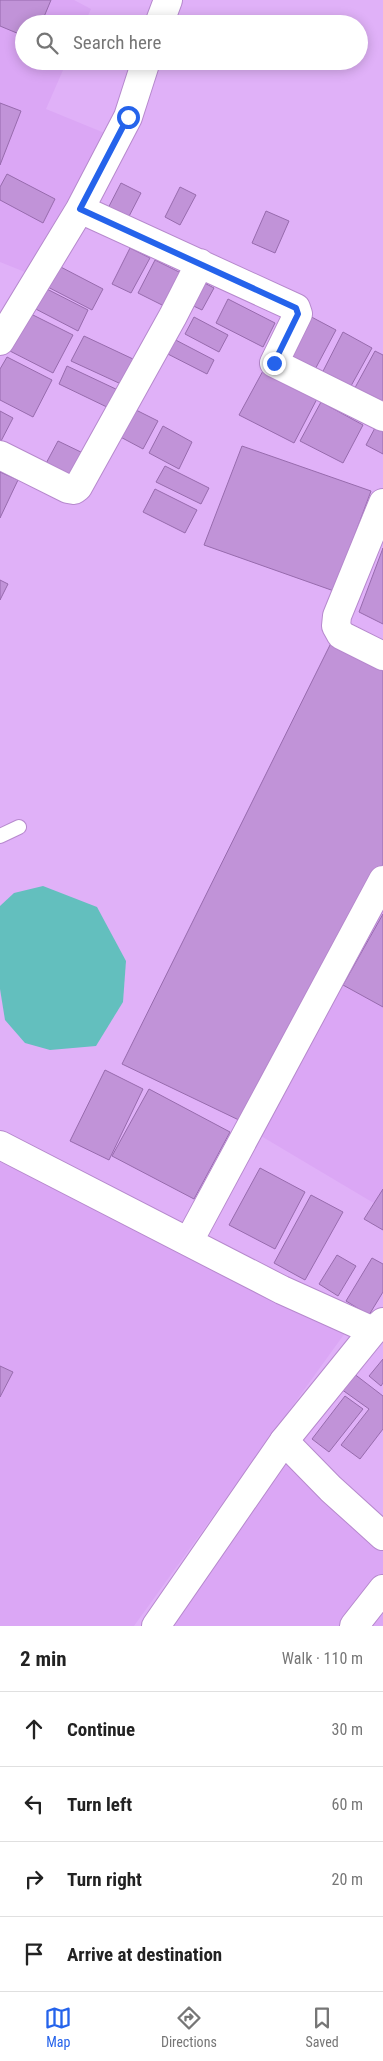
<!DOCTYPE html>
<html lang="en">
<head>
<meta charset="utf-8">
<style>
	body { margin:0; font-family:"Roboto Condensed",sans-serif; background:#f2f2f2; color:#222 }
	.stop { position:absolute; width:15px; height:15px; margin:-11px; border:4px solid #2563eb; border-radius:50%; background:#fff }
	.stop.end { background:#2563eb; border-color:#fff; box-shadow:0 1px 5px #0008 }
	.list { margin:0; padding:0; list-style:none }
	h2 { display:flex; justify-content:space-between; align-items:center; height:65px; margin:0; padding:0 20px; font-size:21px }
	h2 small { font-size:16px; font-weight:400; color:#767676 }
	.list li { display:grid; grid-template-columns:32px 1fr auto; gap:15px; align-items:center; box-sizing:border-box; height:75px; padding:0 20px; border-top:1px solid #e0e0e0 }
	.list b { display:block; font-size:19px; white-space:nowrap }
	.list em { font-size:16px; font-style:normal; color:#767676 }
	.icon { flex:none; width:28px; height:28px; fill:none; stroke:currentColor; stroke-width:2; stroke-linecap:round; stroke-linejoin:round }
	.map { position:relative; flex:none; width:383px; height:1626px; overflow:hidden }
	.search { position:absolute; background:#fff; box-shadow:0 2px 12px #0003; left:15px; right:15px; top:15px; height:55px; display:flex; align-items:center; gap:12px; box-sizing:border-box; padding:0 18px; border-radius:28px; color:#767676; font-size:19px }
	.sheet { height:365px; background:#fff }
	nav { display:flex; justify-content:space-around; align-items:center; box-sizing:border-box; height:70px; border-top:1px solid #e0e0e0; background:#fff; font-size:14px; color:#767676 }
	nav a { display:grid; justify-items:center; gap:2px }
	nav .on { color:#2563eb }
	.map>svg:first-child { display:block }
	.built { fill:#dba7f5 }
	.water { fill:#63bfbe }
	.building { fill:#c193d8; stroke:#976bad }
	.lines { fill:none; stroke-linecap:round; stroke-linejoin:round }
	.lane-casing { stroke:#b689cd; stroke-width:16 }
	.street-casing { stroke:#b689cd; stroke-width:30 }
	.secondary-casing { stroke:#b689cd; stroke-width:30 }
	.lane { stroke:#fff; stroke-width:14 }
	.street { stroke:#fff; stroke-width:28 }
	.secondary { stroke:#fff; stroke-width:28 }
	.route { stroke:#2563eb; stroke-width:6 }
</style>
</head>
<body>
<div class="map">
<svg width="383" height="1626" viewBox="0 0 383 1626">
	<rect width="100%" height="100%" fill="#e0b1f8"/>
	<path class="built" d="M0 0H74L91 9 84 24H24V61H67L46 109 107 134 25 272 0 262Z
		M383 895V1192L377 1205 256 1133Z
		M0 1162 345 1333 134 1626H0Z
		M289 1452 383 1548V1626H169Z"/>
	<path class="water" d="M43 886 97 907 126 961 123 1002 96 1046 50 1050 25 1043 5 1020 0 989V906L14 893Z"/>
	<path class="building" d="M0 0H51L41 24H24V36L0 26Z
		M0 103 21 111 0 165Z
		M7 174 55 199 43 223 0 200V187Z
		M121 183 141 193 124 226 104 216Z
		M180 187 196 195 180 225 165 217Z
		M266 211 289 221 275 253 252 243Z
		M130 248 150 258 131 293 112 284Z
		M155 260 185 275 168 308 138 293Z
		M55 264 103 289 92 310 44 285Z
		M195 278 214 288 202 310 183 301Z
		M41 286 88 310 78 331 30 306Z
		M228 299 275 323 263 347 216 323Z
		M25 311 73 335 53 373 6 349Z
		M304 313 336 330 311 377 279 360Z
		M194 317 228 335 219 352 185 334Z
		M343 332 372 348 346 395 318 381Z
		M84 336 133 359 121 384 71 361Z
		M168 336 214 360 207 374 160 350Z
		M375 351 383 355V409L351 395Z
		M7 357 52 380 33 417 0 400V369Z
		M67 366 120 391 111 409 59 384Z
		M264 369 318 397 294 443 239 415Z
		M321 402 363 425 343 463 300 441Z
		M128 406 158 421 143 449 113 433Z
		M0 411 13 418 0 443Z
		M377 424 383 427V454L366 445Z
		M163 426 192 442 179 469 149 453Z
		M58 441 85 454 70 482 43 469Z
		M242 446 371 491 334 591 204 545Z
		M165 466 209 488 201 504 156 482Z
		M0 472 18 480 0 518Z
		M155 489 197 510 185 533 143 512Z
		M383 548V624L359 612Z
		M0 580 8 584 0 600Z
		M332 641 383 666V865L243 1122 122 1064Z
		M383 914V1007L343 985Z
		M105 1070 143 1089 109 1160 70 1141Z
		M149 1089 230 1132 194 1199 112 1156Z
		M260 1168 305 1192 275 1249 229 1225Z
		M383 1189V1230L364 1219Z
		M311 1195 343 1212 305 1280 274 1263Z
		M337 1255 356 1266 338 1296 319 1284Z
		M372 1258 383 1264V1292L369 1315 346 1301Z
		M383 1359V1383L381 1386 369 1376Z
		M0 1366 13 1372 0 1397Z
		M353 1373 383 1396V1429L360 1459 341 1445 369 1409 341 1389Z
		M345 1396 363 1409 329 1452 312 1439Z"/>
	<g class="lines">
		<g class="lane-casing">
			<path id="lane" d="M0 836 19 827"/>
		</g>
		<g class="street-casing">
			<path id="street" d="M159 24 168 0
				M80 209 128 117 146 61
				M0 341 80 209 296 308 298 314 274 363 383 417
				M0 455 68 489 74 490 78 487 173 316 200 263
				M383 503 337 616 336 626 341 635 383 656
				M0 1145 282 1290 373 1331
				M189 1241 383 880
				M284 1441 331 1489 383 1536
				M354 1626 383 1589"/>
		</g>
		<g class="secondary-casing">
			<path id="secondary" d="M156 1626 284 1441 373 1331 383 1322"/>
		</g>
		<use href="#lane" class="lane"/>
		<use href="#street" class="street"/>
		<use href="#secondary" class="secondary"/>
	</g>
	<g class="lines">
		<path class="route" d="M128 117 80 209 296 308 298 314 274 363"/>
	</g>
</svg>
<div class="stop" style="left:128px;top:117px"></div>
<div class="stop end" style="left:274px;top:363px"></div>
<div class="search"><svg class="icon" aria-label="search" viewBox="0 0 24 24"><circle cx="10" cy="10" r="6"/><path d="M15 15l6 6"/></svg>Search here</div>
</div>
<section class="sheet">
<h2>2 min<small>Walk · 110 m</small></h2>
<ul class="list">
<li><svg class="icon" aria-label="ahead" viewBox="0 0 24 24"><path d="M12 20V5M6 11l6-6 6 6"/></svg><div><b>Continue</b></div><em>30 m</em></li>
<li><svg class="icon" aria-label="left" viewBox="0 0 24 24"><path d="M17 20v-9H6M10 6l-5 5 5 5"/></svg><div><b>Turn left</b></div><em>60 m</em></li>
<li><svg class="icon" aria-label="right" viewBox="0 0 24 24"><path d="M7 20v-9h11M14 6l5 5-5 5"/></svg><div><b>Turn right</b></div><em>20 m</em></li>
<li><svg class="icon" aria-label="arrive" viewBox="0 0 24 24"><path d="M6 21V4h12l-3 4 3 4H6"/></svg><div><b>Arrive at destination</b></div></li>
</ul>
</section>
<nav>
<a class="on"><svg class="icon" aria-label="map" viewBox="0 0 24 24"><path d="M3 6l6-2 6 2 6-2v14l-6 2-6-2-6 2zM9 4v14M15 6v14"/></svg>Map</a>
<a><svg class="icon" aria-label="directions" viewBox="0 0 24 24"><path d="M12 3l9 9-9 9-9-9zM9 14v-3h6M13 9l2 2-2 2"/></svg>Directions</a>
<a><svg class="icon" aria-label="saved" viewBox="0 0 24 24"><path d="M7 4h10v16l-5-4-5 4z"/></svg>Saved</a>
</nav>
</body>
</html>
